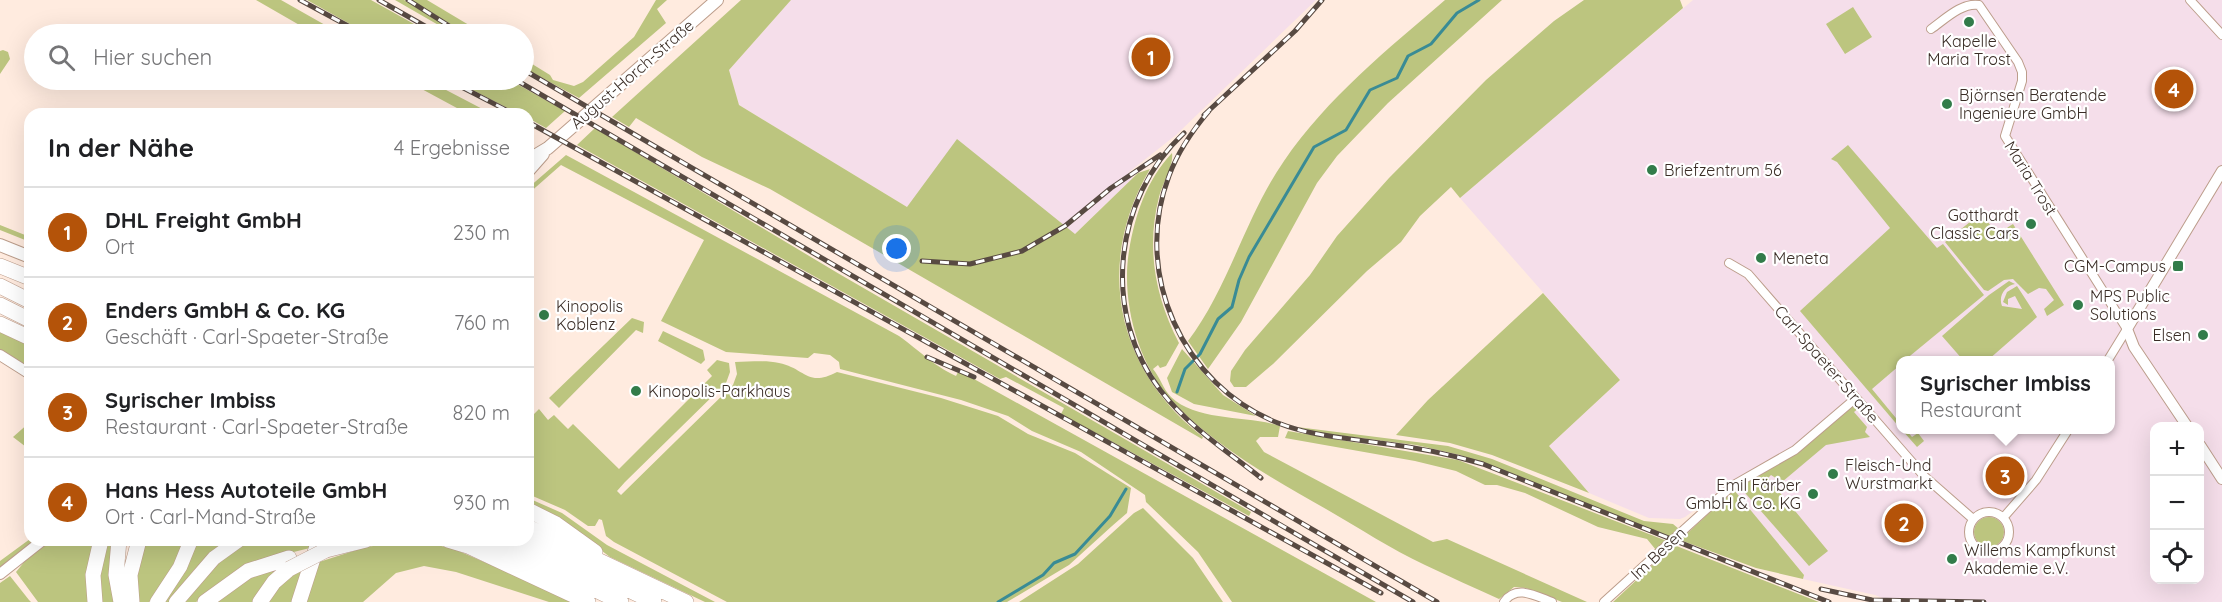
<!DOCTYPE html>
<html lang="de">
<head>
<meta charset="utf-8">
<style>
	body { margin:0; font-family:Quicksand,sans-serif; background:#f2f2f2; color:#202124 }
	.controls { position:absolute; right:18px; bottom:18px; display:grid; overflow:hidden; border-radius:12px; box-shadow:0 6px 24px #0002 }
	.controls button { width:54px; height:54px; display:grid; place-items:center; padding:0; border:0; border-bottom:2px solid #e0e0e0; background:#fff; color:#202124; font:30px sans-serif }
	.you { position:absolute; left:897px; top:249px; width:21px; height:21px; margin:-15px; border:4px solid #fff; border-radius:50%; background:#1a73e8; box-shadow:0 0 0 9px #1a73e833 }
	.badge { display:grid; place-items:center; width:39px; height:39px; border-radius:50%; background:#b45309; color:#fff; font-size:20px; font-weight:700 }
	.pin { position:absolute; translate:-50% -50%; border:3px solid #fff; box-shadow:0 2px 6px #0006 }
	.popup { position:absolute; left:1896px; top:356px; width:219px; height:78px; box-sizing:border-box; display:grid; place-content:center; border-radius:12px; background:#fff; filter:drop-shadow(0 2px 4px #0005); font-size:20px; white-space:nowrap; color:#757577 }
	.popup b { font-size:22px; color:#202124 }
	.popup::after { content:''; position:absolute; left:50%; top:100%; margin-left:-12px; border:12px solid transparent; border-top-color:#fff }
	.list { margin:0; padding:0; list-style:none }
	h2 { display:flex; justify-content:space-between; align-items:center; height:78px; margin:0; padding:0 24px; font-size:26px }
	h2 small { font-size:20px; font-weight:400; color:#757577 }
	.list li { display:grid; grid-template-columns:39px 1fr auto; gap:18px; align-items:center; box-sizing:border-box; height:90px; padding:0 24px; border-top:2px solid #e0e0e0 }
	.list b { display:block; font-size:22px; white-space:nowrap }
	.list p { margin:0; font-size:20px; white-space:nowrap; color:#757577 }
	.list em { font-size:20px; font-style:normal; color:#757577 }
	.icon { flex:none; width:33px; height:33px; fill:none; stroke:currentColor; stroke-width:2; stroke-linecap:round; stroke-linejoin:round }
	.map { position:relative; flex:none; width:2222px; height:602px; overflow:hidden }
	.search { position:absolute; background:#fff; box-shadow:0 6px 24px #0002; left:24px; top:24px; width:510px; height:66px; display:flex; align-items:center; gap:15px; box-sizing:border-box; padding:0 21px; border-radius:33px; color:#757577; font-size:22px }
	.panel { position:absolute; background:#fff; box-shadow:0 6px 24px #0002; left:24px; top:108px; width:510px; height:438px; border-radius:18px }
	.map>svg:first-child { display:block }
	.industrial { fill:#f5deea; fill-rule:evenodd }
	.green { fill:#bcc57f }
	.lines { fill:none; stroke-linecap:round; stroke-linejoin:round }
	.stream { stroke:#398b95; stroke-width:3 }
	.minor-casing { stroke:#bc9d8b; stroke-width:10 }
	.tertiary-casing { stroke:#bc9d8b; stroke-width:12 }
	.secondary-casing { stroke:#bc9d8b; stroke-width:14 }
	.primary-casing { stroke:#bc9d8b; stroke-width:15 }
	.trunk-casing { stroke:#bc9d8b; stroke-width:16 }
	.minor { stroke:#fff; stroke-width:8 }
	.tertiary { stroke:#fff; stroke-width:10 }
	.secondary { stroke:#fff; stroke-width:12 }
	.primary { stroke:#fff; stroke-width:14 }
	.trunk { stroke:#fff; stroke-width:15 }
	.rail-casing { stroke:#584a42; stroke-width:5 }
	.rail { stroke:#fff; stroke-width:3; stroke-dasharray:9; stroke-linecap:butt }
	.trunk-bridge-casing { stroke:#bc9d8b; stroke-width:16; stroke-linecap:butt }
	.trunk-bridge { stroke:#fff; stroke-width:15 }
	.poi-dot { fill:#327c4a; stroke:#fff; stroke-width:2 }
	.labels { text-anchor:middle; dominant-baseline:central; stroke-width:4.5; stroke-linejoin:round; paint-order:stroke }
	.poi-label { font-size:16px; fill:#3a2d26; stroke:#fff; text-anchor:start }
	.street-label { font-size:16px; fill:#3a2d26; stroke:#fff }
</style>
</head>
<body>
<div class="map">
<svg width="2222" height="602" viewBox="0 0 2222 602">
	<rect width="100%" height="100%" fill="#ffebdf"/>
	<path class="industrial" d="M791 0H1316L1176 135 1129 172 1133 178 1075 234 907 207 739 105 729 70Z
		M1693 0H2222V602H1892L1875 595 1803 579 1804 575 1729 485 1685 517 1680 519 1649 518 1589 493 1549 446 1620 380 1460 198ZM1900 360H2110V430H1900ZM2154 426H2200V580H2154Z"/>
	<path class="green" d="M256 0H281L341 34H315Z
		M307 0H371L432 34H368Z
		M395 0H404L460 34H454Z
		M411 0H427L484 34H467Z
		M656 0H667L657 9 666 23 579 98 524 68V59L550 75 553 80 574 86 583 82 634 37Z
		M741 0H791L729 70 739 105 907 207 957 139 1075 234 1138 173 1150 169C1094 264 1116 370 1203 437L1202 439 770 189 702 157 636 118 629 127 612 117Z
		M1445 0H1502L1388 103 1337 156 1317 183 1241 322 1208 369 1188 341C1229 287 1245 217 1284 161 1327 98 1388 49 1445 0Z
		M1584 0H1680L1683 8 1460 198 1451 187 1420 216 1401 242 1367 271 1273 364 1246 387H1234L1230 381 1231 371 1245 350 1310 275 1337 236 1389 178 1486 80 1554 21Z
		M1853 7 1872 37 1845 54 1826 24Z
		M3 50 8 52 10 59 0 74V51Z
		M405 80H427L492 114H468Z
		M453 80H510L565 111 546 128 528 118V114H519Z
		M595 128 841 275 1251 512 1249 516 1061 414 1064 408 1006 377 1000 379 577 145Z
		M1848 145 1937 248 1943 244 1984 295 1905 360H1900V365L1872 389 1900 423V428L1800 311 1890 228 1837 162 1831 159Z
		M1172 153C1174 166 1162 184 1159 197 1146 248 1155 297 1179 343L1166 366 1160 368 1158 365 1153 369C1160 377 1163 389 1171 397 1197 422 1248 415 1280 426L1278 437H1260L1256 441 1264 452 1433 542 1447 539 1587 602H1562L1526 588 1514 587 1499 599C1475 588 1450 577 1425 565 1391 549 1359 528 1326 509 1274 480 1213 445 1171 400 1137 362 1121 300 1129 251 1135 215 1146 181 1172 153Z
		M566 155 899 336C920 351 931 364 956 376L958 372 974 379 1376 602H1232L1198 552 1146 502 1145 495 1081 452 1032 431 1008 416 961 400 840 369 839 362 830 355 814 353 808 358 726 352 661 321 704 240 561 165 528 194V188Z
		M1981 213 1997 234 2013 224 2064 305 2047 316 2044 309 2054 300 2046 289 2039 288 2028 294 2013 279 2004 280 1988 291 1984 290 1945 242Z
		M0 225 30 237V242L0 230Z
		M2009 281 2015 284C2005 286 1998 296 2002 306L2022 309 2015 296 2008 299V305L2003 302 2007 292 2017 286 2037 317 1988 360H1963L1942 336 1989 295Z
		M1543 293 1620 380 1549 446 1589 493 1492 455 1450 443 1396 435 1428 400Z
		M632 318 644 322 643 333 636 330 559 408 549 398Z
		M0 330 30 344V369L0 350Z
		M663 331 703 350 705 360 701 364 658 341Z
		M1182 349 1223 395 1256 416 1194 404 1172 392 1167 378Z
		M717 360 729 363 730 372 726 383 625 482 617 491 621 495 733 385 737 374 735 362C749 362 766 360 779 363 805 368 807 388 837 372L941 398 998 416 1028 434 1075 453 1131 488 1127 513 1112 526 1069 565 1007 602H727L614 542 606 536 602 520 599 519 595 526H588L565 510 528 494V420L539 409 548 420 554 415 568 429 573 424 619 469 712 376 707 370Z
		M1851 406 1859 408 1854 412 1867 427 1865 432 1870 437 1826 445 1782 482 1771 475 1768 478 1828 551 1809 566 1739 486 1797 453Z
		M30 422V450L13 437Z
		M1297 427 1448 446 1492 459 1644 521 1673 524 1679 529 1671 537 1460 455 1416 445 1320 433Z
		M1902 430H1906L1912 437 1918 433 1924 441 1917 447Z
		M1288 431 1458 460 1667 541 1656 550 1647 539 1598 527 1525 493 1497 485H1485L1456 471 1415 461 1285 438Z
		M1734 490 1804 575 1803 579 1756 568 1680 540Z
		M528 498 562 513 607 545 715 602H705L610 557 585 538 528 505Z
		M1143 508 1193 558 1223 602H1019L1078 564 1134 513Z
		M1974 532a15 15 0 1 1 30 0a15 15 0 1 1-30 0Z
		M30 539 38 540 0 569V561Z
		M49 540H97L91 602H38L16 572 29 556Z
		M106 540H115L116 602H99V565Z
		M143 540H184L171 573 149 602H135L133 586Z
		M196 540H228L194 570 169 602H164L187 566Z
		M251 540H314L310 548 273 557 196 602H182L218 562Z
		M402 542 437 545 454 549 576 602H549L456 572 424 566 396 573 363 602H303L316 563 366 547Z
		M1674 545 1819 602H1613Z
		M289 562 256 602H211L236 583Z
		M306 566 294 602H265L275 586Z
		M10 576 29 600 31 602H0V583Z"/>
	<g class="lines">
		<path class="stream" d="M1177 392 1185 369 1200 354 1218 319 1232 307 1239 280 1249 257 1314 147 1346 130 1370 90 1397 78 1408 56 1431 44 1457 13 1479 0
			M998 602 1043 575 1054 563 1075 554 1110 516 1126 489"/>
		<g class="minor-casing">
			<path id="minor" d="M2190 0 2222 35
				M1931 29C1944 20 1962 2 1979 5L2018 62 2022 72V81L2005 136 2127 329 2108 360
				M1729 263 1748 274 1924 476 1973 519
				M1969 532a20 20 0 1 1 40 0a20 20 0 1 1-40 0Z
				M2003 518 2036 480 2068 430
				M1504 602C1516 584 1536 596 1552 602
				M1604 602 1732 486 1795 450 1856 398"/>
		</g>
		<g class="tertiary-casing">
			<path id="tertiary" d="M0 355 30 374
				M2187 426 2134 347 2127 329 2222 171
				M2200 445 2222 479
				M0 574 43 540"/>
		</g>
		<g class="secondary-casing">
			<path id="secondary" d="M528 160 548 148 717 0
				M528 171 543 154
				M0 245 30 257"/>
		</g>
		<g class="primary-casing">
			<path id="primary" d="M157 602 180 567 191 540
				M176 602 214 558 239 540"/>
		</g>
		<g class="trunk-casing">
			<path id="trunk" d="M0 266 30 278
				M0 286 30 301
				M0 305 30 320
				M0 324 30 338
				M528 510 556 524 595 552
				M528 527 686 602
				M119 540 116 575 121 602
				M448 540 468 546 588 602
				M490 540 621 602
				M524 540 654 602
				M326 550 366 540
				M95 602 93 575 101 540
				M132 602 130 575 139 540
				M205 602 248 571 289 558
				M260 602 274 582 289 569
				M299 602 319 540"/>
		</g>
		<use href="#minor" class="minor"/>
		<use href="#tertiary" class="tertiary"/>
		<use href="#secondary" class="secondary"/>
		<use href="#primary" class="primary"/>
		<use href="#trunk" class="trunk"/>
		<g class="rail-casing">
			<path id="rail" d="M300 0 363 34
				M379 0 439 34
				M408 0 462 34
				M524 70 1437 602
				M448 80 514 114
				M516 80 1413 602
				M1209 111C1192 131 1178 151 1169 176 1132 273 1182 385 1278 423 1311 436 1346 438 1380 443 1415 447 1449 454 1483 464L1829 602
				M1204 115 1295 31 1322 0
				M528 122 1381 593
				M1184 133C1113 199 1101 314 1161 391 1188 426 1227 451 1261 478
				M922 261 970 264 1022 251 1065 226 1111 188 1160 155
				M927 357 974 377
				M1821 589 1872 600 1984 602"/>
		</g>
		<use href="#rail" class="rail"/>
		<g class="trunk-bridge-casing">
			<path id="trunk-bridge" d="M289 569 326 550"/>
		</g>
		<use href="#trunk-bridge" class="trunk-bridge"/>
	</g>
	<g class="poi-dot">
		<circle cx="1969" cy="22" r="6"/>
		<circle cx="1947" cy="104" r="6"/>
		<circle cx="1652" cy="170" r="6"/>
		<circle cx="2031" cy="224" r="6"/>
		<circle cx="1761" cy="258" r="6"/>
		<rect x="2172" y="260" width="12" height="12" rx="3"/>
		<circle cx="2078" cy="305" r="6"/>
		<circle cx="544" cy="315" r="6"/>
		<circle cx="2203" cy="335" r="6"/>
		<circle cx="636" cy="391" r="6"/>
		<circle cx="1833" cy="474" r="6"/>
		<circle cx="1813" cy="494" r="6"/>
		<circle cx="1952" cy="559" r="6"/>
	</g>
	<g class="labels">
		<g class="poi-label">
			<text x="1969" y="41" text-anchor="middle">Kapelle<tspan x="1969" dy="18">Maria Trost</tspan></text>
			<text x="1959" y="95">Björnsen Beratende<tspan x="1959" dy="18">Ingenieure GmbH</tspan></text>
			<text x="1664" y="170">Briefzentrum 56</text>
			<text x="2019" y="215" text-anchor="end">Gotthardt<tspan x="2019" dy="18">Classic Cars</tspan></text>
			<text x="1773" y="258">Meneta</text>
			<text x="2166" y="266" text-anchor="end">CGM-Campus</text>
			<text x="2090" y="296">MPS Public<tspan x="2090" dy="18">Solutions</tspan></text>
			<text x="556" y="306">Kinopolis<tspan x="556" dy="18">Koblenz</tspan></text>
			<text x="2191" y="335" text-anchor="end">Elsen</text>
			<text x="648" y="391">Kinopolis-Parkhaus</text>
			<text x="1845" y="465">Fleisch-Und<tspan x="1845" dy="18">Wurstmarkt</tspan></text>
			<text x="1801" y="485" text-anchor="end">Emil Färber<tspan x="1801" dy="18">GmbH &amp; Co. KG</tspan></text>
			<text x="1964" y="550">Willems Kampfkunst<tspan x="1964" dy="18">Akademie e.V.</tspan></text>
		</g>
		<g class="street-label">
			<text transform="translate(632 74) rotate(-41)">August-Horch-Straße</text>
			<text transform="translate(2031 178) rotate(58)">Maria Trost</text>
			<text transform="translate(1827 364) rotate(49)">Carl-Spaeter-Straße</text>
			<text transform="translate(1658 553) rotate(-43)">Im Besen</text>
		</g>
	</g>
</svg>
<div class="controls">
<button>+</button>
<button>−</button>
<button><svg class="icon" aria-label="locate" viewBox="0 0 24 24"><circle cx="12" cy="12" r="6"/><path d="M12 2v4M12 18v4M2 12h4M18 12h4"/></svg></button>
</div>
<div class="you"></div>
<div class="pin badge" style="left:1151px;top:57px">1</div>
<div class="pin badge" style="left:1904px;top:523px">2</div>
<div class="pin badge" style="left:2005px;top:476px">3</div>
<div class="popup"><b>Syrischer Imbiss</b>Restaurant</div>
<div class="pin badge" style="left:2174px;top:89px">4</div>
<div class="search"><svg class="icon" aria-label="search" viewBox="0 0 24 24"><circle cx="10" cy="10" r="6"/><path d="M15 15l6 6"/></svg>Hier suchen</div>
<section class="panel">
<h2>In der Nähe<small>4 Ergebnisse</small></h2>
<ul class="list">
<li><span class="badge">1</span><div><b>DHL Freight GmbH</b><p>Ort</p></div><em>230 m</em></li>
<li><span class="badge">2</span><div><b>Enders GmbH &amp; Co. KG</b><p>Geschäft · Carl-Spaeter-Straße</p></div><em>760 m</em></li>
<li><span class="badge">3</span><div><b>Syrischer Imbiss</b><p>Restaurant · Carl-Spaeter-Straße</p></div><em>820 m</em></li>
<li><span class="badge">4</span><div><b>Hans Hess Autoteile GmbH</b><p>Ort · Carl-Mand-Straße</p></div><em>930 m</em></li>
</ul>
</section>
</div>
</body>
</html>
